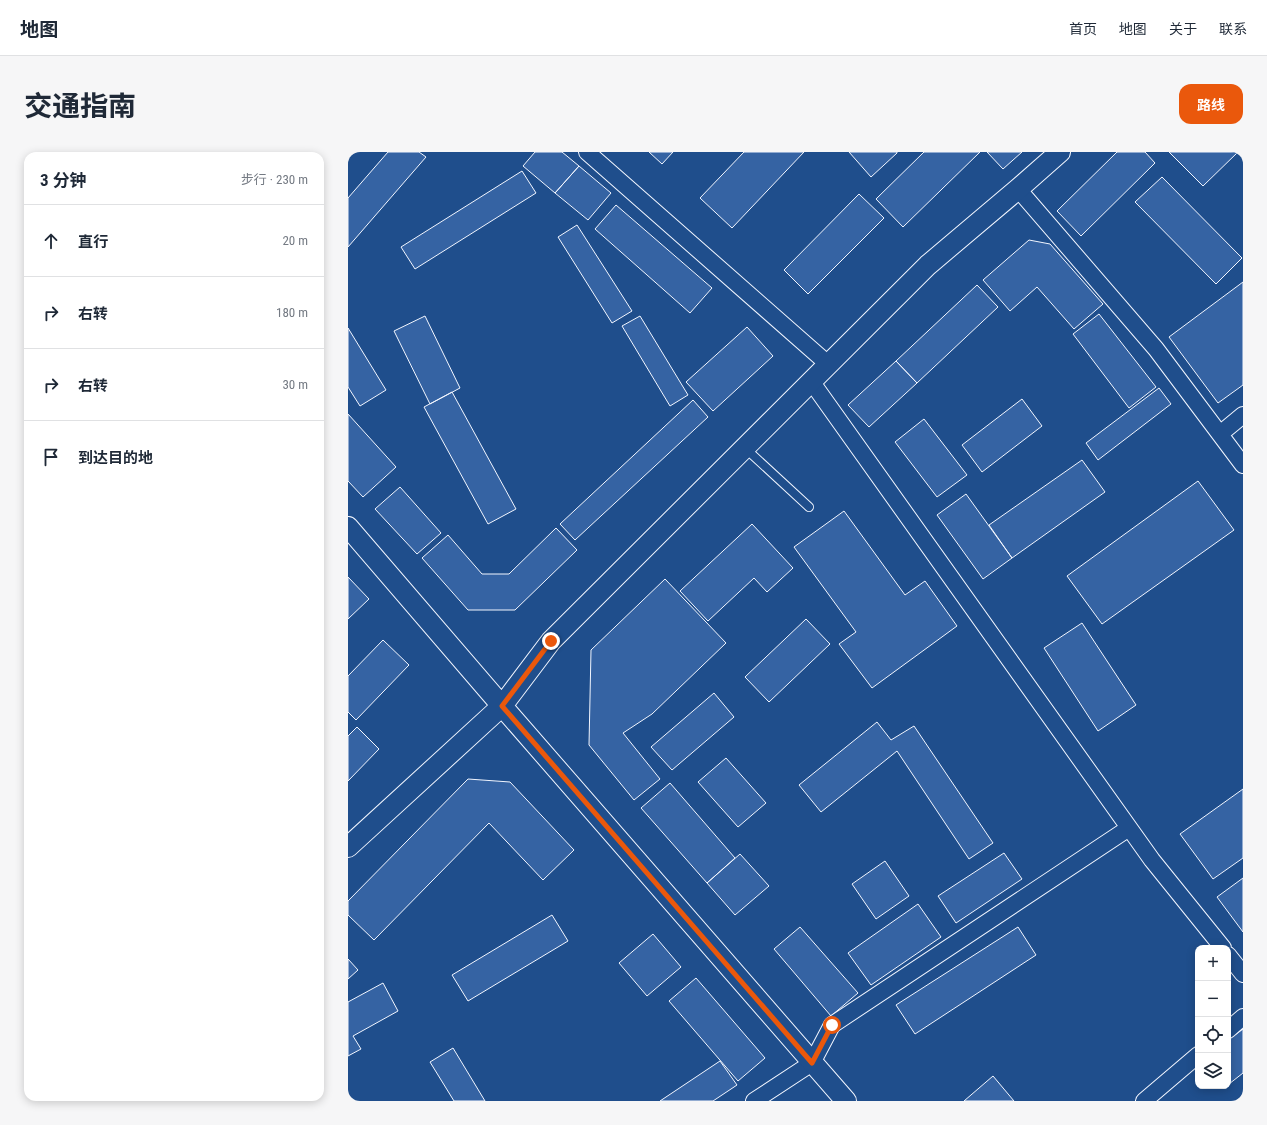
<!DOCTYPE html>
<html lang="zh">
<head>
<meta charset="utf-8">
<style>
	body { margin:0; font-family:"Roboto Condensed","Noto Sans SC",sans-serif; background:#f6f6f7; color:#1f2937 }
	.controls { position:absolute; right:12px; bottom:12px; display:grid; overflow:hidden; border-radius:8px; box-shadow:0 2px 10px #0003 }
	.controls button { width:36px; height:36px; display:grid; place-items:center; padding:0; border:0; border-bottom:1px solid #e0e1e3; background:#fff; color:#1f2937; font:20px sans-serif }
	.stop { position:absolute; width:12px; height:12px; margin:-9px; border:3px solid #ea580c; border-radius:50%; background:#fff }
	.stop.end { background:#ea580c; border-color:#fff; box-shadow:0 1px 4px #0008 }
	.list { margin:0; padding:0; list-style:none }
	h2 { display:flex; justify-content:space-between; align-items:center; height:52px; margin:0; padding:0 16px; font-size:17px }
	h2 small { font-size:13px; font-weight:400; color:#747a83 }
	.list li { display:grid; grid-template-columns:26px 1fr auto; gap:12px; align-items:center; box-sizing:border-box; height:72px; padding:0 16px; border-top:1px solid #e0e1e3 }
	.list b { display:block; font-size:15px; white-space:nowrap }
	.list em { font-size:13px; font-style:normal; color:#747a83 }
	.icon { flex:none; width:22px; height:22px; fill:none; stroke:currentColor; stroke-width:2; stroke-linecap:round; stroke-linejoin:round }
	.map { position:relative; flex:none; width:895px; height:949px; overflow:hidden; border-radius:12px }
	header { display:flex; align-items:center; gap:24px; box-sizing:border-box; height:56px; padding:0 20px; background:#fff; border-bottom:1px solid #e0e1e3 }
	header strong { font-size:19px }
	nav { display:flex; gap:22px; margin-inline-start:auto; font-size:14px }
	.intro { display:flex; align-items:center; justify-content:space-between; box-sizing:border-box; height:96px; padding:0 24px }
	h1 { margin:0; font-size:28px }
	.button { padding:10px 18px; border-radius:12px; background:#ea580c; color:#fff; font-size:14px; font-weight:700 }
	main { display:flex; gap:24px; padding:0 24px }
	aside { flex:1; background:#fff; border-radius:12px; box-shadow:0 2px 10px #0003 }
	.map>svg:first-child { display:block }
	.building { fill:#3563a3; stroke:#f2f6ff }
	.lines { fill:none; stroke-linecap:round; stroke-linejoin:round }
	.service-casing { stroke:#f2f6ff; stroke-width:10 }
	.minor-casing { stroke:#f2f6ff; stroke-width:18 }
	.tertiary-casing { stroke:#f2f6ff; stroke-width:22 }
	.service { stroke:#1f4e8c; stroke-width:8 }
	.minor { stroke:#1f4e8c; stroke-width:16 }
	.tertiary { stroke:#1f4e8c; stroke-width:20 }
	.route { stroke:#ea580c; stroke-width:5 }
</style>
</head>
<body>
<header>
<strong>地图</strong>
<nav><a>首页</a><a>地图</a><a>关于</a><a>联系</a></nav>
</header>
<div class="intro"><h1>交通指南</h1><a class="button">路线</a></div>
<main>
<aside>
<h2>3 分钟<small>步行 · 230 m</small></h2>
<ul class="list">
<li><svg class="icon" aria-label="ahead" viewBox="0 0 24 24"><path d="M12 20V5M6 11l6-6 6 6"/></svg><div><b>直行</b></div><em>20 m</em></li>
<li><svg class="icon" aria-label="right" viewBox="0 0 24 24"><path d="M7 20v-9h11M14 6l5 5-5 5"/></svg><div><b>右转</b></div><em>180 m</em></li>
<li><svg class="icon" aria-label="right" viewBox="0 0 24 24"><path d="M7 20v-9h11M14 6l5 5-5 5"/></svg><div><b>右转</b></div><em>30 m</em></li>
<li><svg class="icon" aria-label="arrive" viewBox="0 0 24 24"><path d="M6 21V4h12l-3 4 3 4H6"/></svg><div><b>到达目的地</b></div></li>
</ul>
</aside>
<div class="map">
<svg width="895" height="949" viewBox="0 0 895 949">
	<rect width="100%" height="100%" fill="#1f4e8c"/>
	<path class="building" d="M40 0H71L78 5 0 95V46Z
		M187 0H214L231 14 207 41 175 14Z
		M301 0H325L314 12Z
		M396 0H456L384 76 352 46Z
		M501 0H549V1L523 25Z
		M576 0H632L555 75 528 47Z
		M639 0H674L655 17Z
		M769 0H797L807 11 733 84 709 59Z
		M821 0H890L855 34Z
		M231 14 263 41 240 68 207 41Z
		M174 19 188 41 67 117 53 95Z
		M814 25 894 106 868 132 787 50Z
		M511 42 536 66 460 142 436 118Z
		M268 53 364 136 342 161 247 77Z
		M229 73 284 159 264 171 210 85Z
		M681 88 702 92 755 152 726 177 689 135 662 159 635 128Z
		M895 130V233L870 251 821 185Z
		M629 133 650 155 569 231 548 209Z
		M751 162 808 235 781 256 725 182Z
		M77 164 112 236 82 252 46 179Z
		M292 164 340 243 322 254 274 174Z
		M399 175 425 204 365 259 338 230Z
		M0 176 38 238 12 254 0 235Z
		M548 209 569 231 521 275 500 253Z
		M811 236 823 252 750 308 738 291Z
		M104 240 168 357 140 372 76 255Z
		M674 247 694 274 634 320 614 293Z
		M345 248 360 265 227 388 212 372Z
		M0 262 48 315 15 345 0 329Z
		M576 267 619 323 589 345 547 290Z
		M734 308 757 340 664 406 641 373Z
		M850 329 886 378 754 472 719 424Z
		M52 335 93 381 69 402 27 357Z
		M618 342 664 406 635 427 589 363Z
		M496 359 557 443 577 429 609 474 524 536 491 492 508 480 446 395Z
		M404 372 445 416 419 440 406 426 360 469 332 439Z
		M208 376 229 398 167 458H120L74 406 100 383 134 422H161Z
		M0 425 21 447 0 467Z
		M317 427 378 491 304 562 275 581 312 627 286 648 241 593 243 498Z
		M458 467 482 492 421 550 397 525Z
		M734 471 788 553 750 579 696 496Z
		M35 488 61 513 8 568 0 560V524Z
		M366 541 386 565 324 618 303 595Z
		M529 570 543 588 566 574 645 691 621 707 549 599 473 660 451 633Z
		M9 575 31 597 0 629V584Z
		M378 606 418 651 390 675 350 630Z
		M120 627 162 630 226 698 195 728 141 671 26 788 0 763V749Z
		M322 631 387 706 359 731 293 656Z
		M895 637V706L865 727 832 682Z
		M656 701 674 727 608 771 590 744Z
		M392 702 421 734 387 763 359 731Z
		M537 709 561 744 528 767 504 732Z
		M895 726V780L869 745Z
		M570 752 593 785 523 833 500 801Z
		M204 763 220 789 120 849 104 823Z
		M452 775 510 841 483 864 426 797Z
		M670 775 688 803 567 882 548 853Z
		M305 782 333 815 299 844 271 811Z
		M0 807 10 818 0 827Z
		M348 826 417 906 390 929 321 849Z
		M35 831 50 859 5 884 13 897 0 904V850Z
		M895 877V921L881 932 880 931V888Z
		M105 896 137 949H106L82 910Z
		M372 909 389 933 365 949H312Z
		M645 924 666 949H616Z"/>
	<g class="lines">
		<g class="service-casing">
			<path id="service" d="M397 296 461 355"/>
		</g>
		<g class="minor-casing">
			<path id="minor" d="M239 0 480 212
				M670 37 808 197 895 313
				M463 229 804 708 875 796
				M872 282 895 263
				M880 803 895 822
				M880 878 895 865
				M406 949 464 911 484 873 781 676
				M796 949 850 903"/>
		</g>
		<g class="tertiary-casing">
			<path id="tertiary" d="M0 375 154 554 498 949
				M0 695 154 554 203 489 580 113 670 37 712 0"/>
		</g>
		<use href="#service" class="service"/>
		<use href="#minor" class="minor"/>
		<use href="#tertiary" class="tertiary"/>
	</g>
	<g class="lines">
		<path class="route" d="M203 489 154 554 464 911 484 873"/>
	</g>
</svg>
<div class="controls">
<button>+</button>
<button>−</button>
<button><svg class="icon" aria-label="locate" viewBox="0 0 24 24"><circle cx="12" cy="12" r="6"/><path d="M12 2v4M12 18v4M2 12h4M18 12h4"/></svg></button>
<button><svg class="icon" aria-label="layers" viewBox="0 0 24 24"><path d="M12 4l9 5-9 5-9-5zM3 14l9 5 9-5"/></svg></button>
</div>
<div class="stop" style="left:484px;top:873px"></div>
<div class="stop end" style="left:203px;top:489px"></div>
</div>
</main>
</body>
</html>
